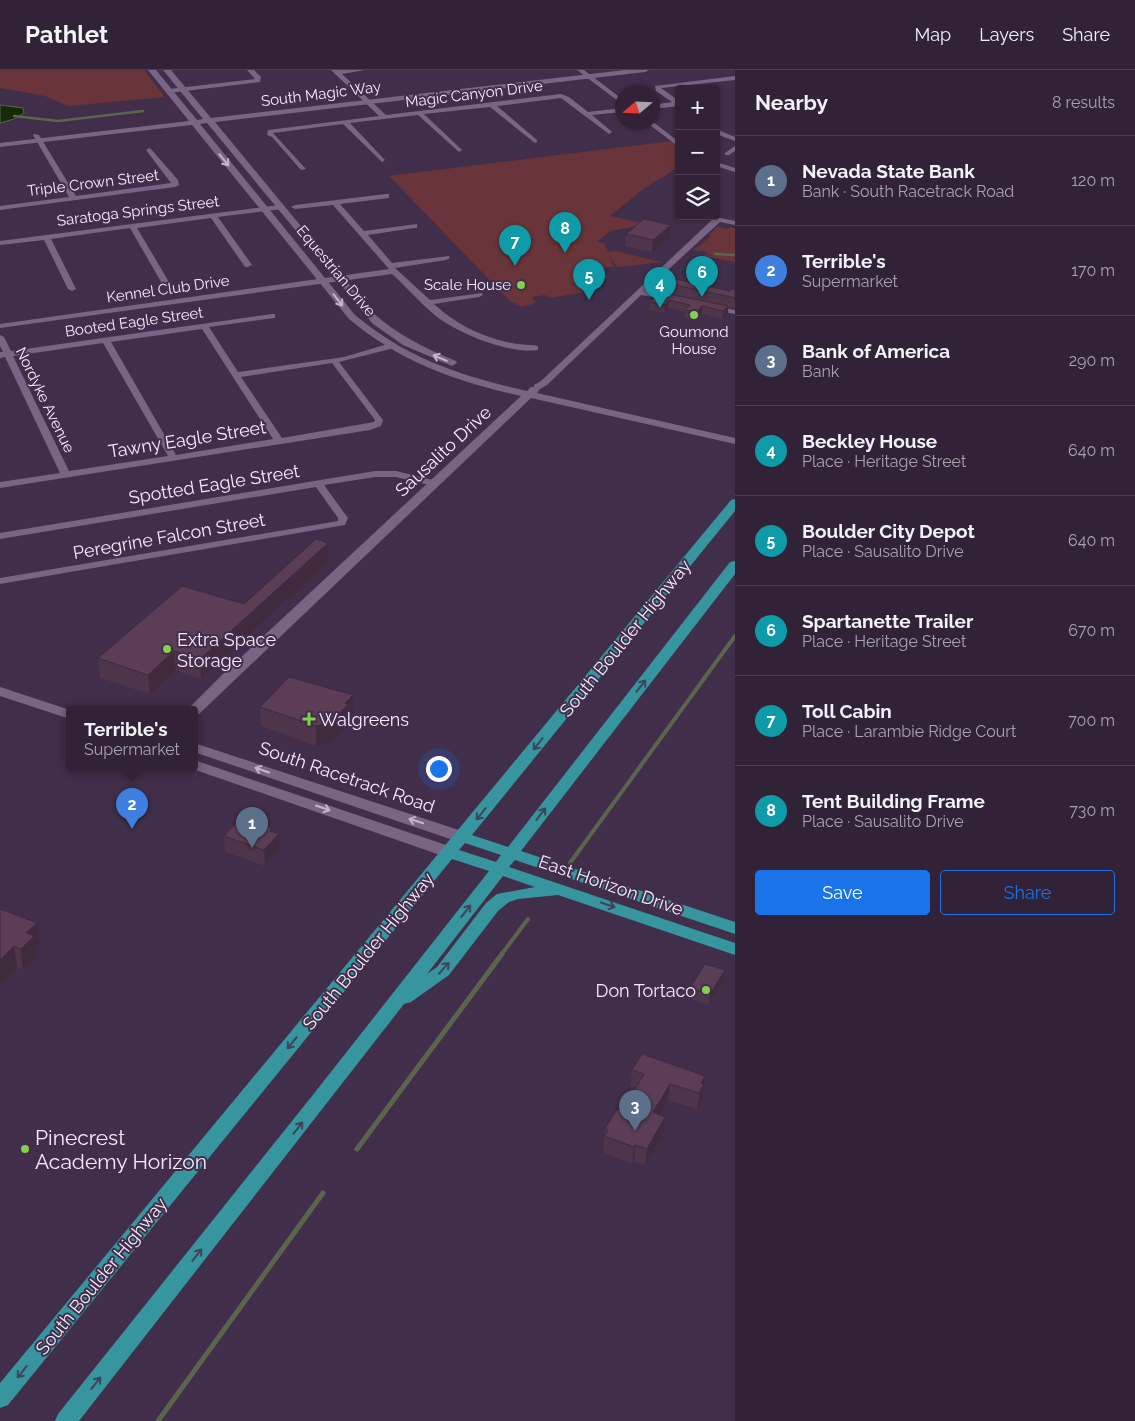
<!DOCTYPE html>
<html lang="en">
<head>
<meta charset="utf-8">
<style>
	body { margin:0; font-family:Raleway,sans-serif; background:#3d2f43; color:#f1f3f6 }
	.controls { position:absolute; right:15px; top:15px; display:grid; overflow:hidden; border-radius:5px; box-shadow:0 1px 4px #0004 }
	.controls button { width:45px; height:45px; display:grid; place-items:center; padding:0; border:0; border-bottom:1px solid #4c3f53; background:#312238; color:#f1f3f6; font:25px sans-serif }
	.compass { position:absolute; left:615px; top:15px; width:45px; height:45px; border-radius:50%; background:#312238; box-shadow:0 1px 4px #0004; rotate:251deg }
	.you { position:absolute; left:438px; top:698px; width:18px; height:18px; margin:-12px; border:4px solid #fff; border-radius:50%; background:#1a73e8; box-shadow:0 0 0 8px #1a73e833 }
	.badge { display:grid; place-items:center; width:32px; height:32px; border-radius:50%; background:#1a73e8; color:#fff; font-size:16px; font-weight:700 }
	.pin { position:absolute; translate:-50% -41px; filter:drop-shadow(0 1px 2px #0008) }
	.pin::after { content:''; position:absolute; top:26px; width:18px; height:15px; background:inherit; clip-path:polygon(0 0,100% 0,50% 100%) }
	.popup { position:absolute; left:66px; top:636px; width:132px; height:65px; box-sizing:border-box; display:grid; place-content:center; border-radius:5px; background:#312238; filter:drop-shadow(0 1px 4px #0005); font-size:16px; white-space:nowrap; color:#a8a4ae }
	.popup b { font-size:19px; color:#f1f3f6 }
	.popup::after { content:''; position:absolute; left:50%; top:100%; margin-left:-10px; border:10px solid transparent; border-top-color:#312238 }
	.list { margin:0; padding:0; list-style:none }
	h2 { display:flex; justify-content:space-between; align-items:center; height:65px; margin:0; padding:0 20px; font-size:21px }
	h2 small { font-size:16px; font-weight:400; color:#a8a4ae }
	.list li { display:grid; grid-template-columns:32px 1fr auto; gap:15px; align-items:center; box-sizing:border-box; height:90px; padding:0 20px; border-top:1px solid #4c3f53 }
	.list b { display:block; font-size:19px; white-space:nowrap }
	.list p { margin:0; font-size:16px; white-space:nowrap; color:#a8a4ae }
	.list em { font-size:16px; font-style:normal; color:#a8a4ae }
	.actions { display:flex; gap:10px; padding:15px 20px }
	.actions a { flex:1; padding:11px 0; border:1px solid #1a73e8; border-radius:5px; text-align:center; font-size:18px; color:#1a73e8 }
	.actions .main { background:#1a73e8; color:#fff }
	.icon { flex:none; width:28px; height:28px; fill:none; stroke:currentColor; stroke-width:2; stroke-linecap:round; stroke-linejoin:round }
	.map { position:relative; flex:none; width:735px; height:1351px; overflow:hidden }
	header { display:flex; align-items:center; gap:30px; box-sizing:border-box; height:70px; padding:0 25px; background:#312238; border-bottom:1px solid #4c3f53 }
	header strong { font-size:24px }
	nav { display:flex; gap:28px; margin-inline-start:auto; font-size:18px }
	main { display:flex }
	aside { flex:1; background:#312238 }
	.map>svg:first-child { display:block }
	.green { fill:#69343a }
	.water { fill:#152c02; stroke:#59654d }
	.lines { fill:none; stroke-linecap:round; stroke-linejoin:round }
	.stream-far2 { stroke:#59654d; stroke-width:2.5 }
	.stream-far1 { stroke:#59654d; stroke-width:4 }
	.stream { stroke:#59654d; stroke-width:5 }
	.minor { fill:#796483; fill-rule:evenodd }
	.tertiary { fill:#796483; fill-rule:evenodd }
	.secondary { fill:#796483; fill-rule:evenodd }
	.primary { fill:#3795a0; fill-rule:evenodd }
	.wall { fill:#4e3549 }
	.shaded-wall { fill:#402b3c }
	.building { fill:#5b3e55; stroke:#402b3c }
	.oneway { stroke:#c5b5cc }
	.oneway2 { stroke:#3f435b }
	.poi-dot { fill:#84cf4d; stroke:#412e4a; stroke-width:2 }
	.labels { text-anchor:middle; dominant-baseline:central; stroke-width:4; stroke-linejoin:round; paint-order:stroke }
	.far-street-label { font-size:15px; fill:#f7ebfd; stroke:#412e4a }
	.far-poi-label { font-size:15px; fill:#f7ebfd; stroke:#412e4a; text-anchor:end }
	.street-label { font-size:18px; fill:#f7ebfd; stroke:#412e4a }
	.poi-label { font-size:18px; fill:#f7ebfd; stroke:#412e4a; text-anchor:start }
	.near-poi-label { font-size:21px; fill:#f7ebfd; stroke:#412e4a; text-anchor:start }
</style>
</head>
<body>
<header>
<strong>Pathlet</strong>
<nav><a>Map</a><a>Layers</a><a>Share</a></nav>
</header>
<main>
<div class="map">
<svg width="735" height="1351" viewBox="0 0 735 1351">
	<rect width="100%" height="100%" fill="#412e4a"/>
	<path class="green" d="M0 0H144L165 27 68 36 45 26 0 18Z
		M672 71 679 76V97L642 120 610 146 647 154 611 161 597 171 605 174 608 182 615 181 661 192 622 197 616 196 609 185 614 197H607L596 201 608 206 595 220 551 228 545 225 532 227 536 233 522 237 510 231 389 106Z
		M717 157 727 159 731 157 735 158V192L703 186 708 182 694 180 711 166 709 165Z"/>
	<path class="water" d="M0 35 23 38 24 43 14 49 0 53Z"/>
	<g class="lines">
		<path class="stream-far2" d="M14 46 58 51 143 41
			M715 184 735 185"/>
		<path class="stream-far1" d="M570 793 735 566
			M501 885 528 849"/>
		<path class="stream" d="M357 1079 502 884
			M158 1351 323 1123"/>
		<path class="minor" d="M247 0H254L261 7 260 12 169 23 166 21 169 19 255 9Z
			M331 0H365L342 4 386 45 561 24 569 27 588 42 622 38V42L592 45 611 61 612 62 609 64 561 28 497 36 537 70V72L535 73 490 37 424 44 461 79 462 80 459 82 418 45 350 53 384 89 385 90 382 92 343 54 273 63 306 99 301 100 272 67 267 65 268 60 379 46Z
			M577 0H584L622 29V34Z
			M735 6V10L661 18 679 31V36L652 39V35L672 32 656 21 655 16Z
			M652 51 679 72V77L646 52Z
			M716 59 735 67V71L716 64Z
			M34 64 39 65 76 126 171 113 146 80 149 78 151 79 178 110 179 115 175 117 0 140V136L69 127 33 65Z
			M735 76V81L729 85H725V83Z
			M716 92 735 98V102L716 96Z
			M386 124H389V128L340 134 364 161 417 154V158H414L368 165 392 193 449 186 450 188 446 190 395 198 430 230 482 223 483 225 479 227 434 234C454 253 480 266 507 272 517 275 528 274 538 276V280C511 284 465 266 443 251 427 241 407 217 392 204L0 258V254L389 199 333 135 295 139 291 137 295 135Z
			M279 135 283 137 282 139 218 147 252 195 248 197H245L211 148 137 158 172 217 168 219 164 217 130 158 51 169 76 219 72 221 68 219 44 170 0 175V171Z
			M715 147 735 151V155L720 152 645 221 673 226V230L641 225 547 315 540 319H534V315L541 311Z
			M712 236 735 240V244L712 240Z
			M272 244H275V248L209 257 238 302 344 287 388 274H394V278L339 292 383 350 381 356 370 360 0 418V412L60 403 5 287 0 288V282H3L0 276V265L4 267 11 281ZM202 259 273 369 176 385 111 272ZM103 273 168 386 69 401 13 286ZM332 293 375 350 374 352 282 368 241 307Z
			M375 401H396L437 411 439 413 434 416 396 407H375L324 415 348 448 345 455 0 514V508L338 451V448L316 417 0 469V463Z"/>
		<path class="tertiary" d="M148 0H156L197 50 203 49 163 0H171L211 48 625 0H649L645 2 215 52 371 241C396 264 424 278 456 291L457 293 452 296 403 275 373 254 207 53 200 54 355 245C408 289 461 306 527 321L531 317H539L540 319 537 323 735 368V374L531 328 199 644 194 645V640H188L189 638 224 603 521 326C455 311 402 293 349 249L192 55 0 77V73L189 51Z"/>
		<path class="secondary" d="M0 617 70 640V649L0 626Z
			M194 673 468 763 470 767 468 771H456L194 682Z
			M194 690 455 778 457 782 455 786H443L190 698H194Z"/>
		<path class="primary" d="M735 429V441L472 765 508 777 730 492 735 491V504L521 781 735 852V864L515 790 509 797 735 873V885L558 825 518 829 509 832 498 841 449 905 411 932 404 934 79 1351H55L58 1344 312 1026 489 801 452 789 8 1335 0 1338V1313L731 430ZM465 773 501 785 496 792 459 780ZM503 806 535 817 497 824 486 833 437 897 427 904Z"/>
	</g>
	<path class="wall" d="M626 164 670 167 652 182 625 176Z
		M666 213 729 221 735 220V238L728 237V244L722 249 702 244 695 251 684 248 685 242 668 238 664 243 649 240 650 232 665 223Z
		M328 491 201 609 176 601 150 624 100 608 98 588 244 534Z
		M353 625V645L349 649V654L331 673 316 676 261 656 260 637Z
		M272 761 279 764 280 779 265 796 225 782 224 766Z
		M0 839 39 874 35 878 36 887 23 900 17 897Z
		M723 911 709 935 689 928 690 918Z
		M632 1000 705 1006 702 1031 697 1039 668 1030 659 1045 665 1047 663 1063 645 1096 634 1091 632 1094 603 1082 605 1059 627 1033 636 1018 630 1016Z"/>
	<path class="shaded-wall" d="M671 155 670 167 652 182 653 170Z
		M669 230 668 238 664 243 665 235Z
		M702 236V244L695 251 696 242Z
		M728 236V244L722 249 723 241Z
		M328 473V491L201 609 200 589Z
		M174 581 176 601 150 624 148 605Z
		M353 625V645L349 649V654L331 673 316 676V656L345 633Z
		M272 758V771L279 764 280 779 265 796 264 780 270 761Z
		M37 853 39 874 35 878 36 887 23 900 21 879 26 863Z
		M14 876 17 897 0 914V890Z
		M725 900 723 911 709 935 710 924Z
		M705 1006 702 1031 697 1039 701 1013Z
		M670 1014 668 1030 651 1059 653 1042Z
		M665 1047 663 1063 645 1096 647 1079Z
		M635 1075 634 1091 632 1094 634 1077Z"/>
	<path class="building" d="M644 149 671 155 653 170 626 164Z
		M671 208 729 221 732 219 735 220V228L666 213Z
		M659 222 728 236 723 241 702 236 696 242 685 240 690 235 669 230 665 235 650 232Z
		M316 469 328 473 200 589 174 581 148 605 98 588 182 516 244 534Z
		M289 607 353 625 345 633 348 634 331 653 316 656 260 637Z
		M243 745 266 755 272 758 270 761 279 764 264 780 224 766Z
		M0 839 37 853 26 863 34 866 21 879 14 876 0 890Z
		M705 894 725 900 710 924 690 918Z
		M642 984 705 1006 701 1013 704 1014 699 1023 670 1014 653 1042 665 1047 647 1079 635 1075 634 1077 605 1066 608 1060 605 1059 617 1039 621 1040 627 1033 644 1004 632 1000Z"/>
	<defs><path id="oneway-shaft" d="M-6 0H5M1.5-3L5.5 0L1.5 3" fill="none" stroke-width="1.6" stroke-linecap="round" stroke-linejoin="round" transform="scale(1.25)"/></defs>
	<g class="oneway">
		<use href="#oneway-shaft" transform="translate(224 90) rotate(51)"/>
		<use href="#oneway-shaft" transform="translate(338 230) rotate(52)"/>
		<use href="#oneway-shaft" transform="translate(440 288) rotate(-157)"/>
		<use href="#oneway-shaft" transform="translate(262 700) rotate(-161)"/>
		<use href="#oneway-shaft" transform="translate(323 738) rotate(19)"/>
		<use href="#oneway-shaft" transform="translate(416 751) rotate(-162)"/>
	</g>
	<g class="oneway2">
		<use href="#oneway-shaft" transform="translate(641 616) rotate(-52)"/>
		<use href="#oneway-shaft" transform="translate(538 674) rotate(129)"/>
		<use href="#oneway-shaft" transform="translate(481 744) rotate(129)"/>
		<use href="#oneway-shaft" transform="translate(541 744) rotate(-52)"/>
		<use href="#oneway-shaft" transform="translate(608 835) rotate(19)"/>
		<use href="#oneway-shaft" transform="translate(466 841) rotate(-52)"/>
		<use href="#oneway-shaft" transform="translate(444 898) rotate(-48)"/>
		<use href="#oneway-shaft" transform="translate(292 973) rotate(129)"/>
		<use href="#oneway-shaft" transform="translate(298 1058) rotate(-52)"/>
		<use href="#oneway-shaft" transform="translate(197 1185) rotate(-52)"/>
		<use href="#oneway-shaft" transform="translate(22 1302) rotate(129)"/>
		<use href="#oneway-shaft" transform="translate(96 1313) rotate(-52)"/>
	</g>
	<g class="poi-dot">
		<circle cx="521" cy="215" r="5"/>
		<circle cx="694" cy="245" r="5"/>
		<circle cx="167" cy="579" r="5"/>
		<path d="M306.5 641.5h5v5h5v5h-5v5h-5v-5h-5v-5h5z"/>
		<circle cx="706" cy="920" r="5"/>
		<circle cx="25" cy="1079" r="5"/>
	</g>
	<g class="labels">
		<g class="far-street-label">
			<text transform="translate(321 24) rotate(-7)">South Magic Way</text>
			<text transform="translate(474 24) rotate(-7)">Magic Canyon Drive</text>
			<text transform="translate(93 113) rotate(-7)">Triple Crown Street</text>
			<text transform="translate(138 141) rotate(-7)">Saratoga Springs Street</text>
			<text transform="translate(336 201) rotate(50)">Equestrian Drive</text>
			<text transform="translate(168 219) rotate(-8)">Kennel Club Drive</text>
			<text transform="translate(134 252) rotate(-8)">Booted Eagle Street</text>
			<text transform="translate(45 330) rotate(64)">Nordyke Avenue</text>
		</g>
		<g class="far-poi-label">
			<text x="511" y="215">Scale House</text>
			<text x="694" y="262" text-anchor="middle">Goumond<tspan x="694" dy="17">House</tspan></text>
		</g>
		<g class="street-label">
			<text transform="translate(187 369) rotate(-9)">Tawny Eagle Street</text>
			<text transform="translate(443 381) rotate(-43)">Sausalito Drive</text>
			<text transform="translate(214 414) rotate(-9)">Spotted Eagle Street</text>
			<text transform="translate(169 466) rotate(-10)">Peregrine Falcon Street</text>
			<text transform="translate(625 568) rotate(-51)">South Boulder Highway</text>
			<text transform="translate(347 707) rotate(19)">South Racetrack Road</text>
			<text transform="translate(611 815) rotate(19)">East Horizon Drive</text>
			<text transform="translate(368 881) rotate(-51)">South Boulder Highway</text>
			<text transform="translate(101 1206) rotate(-51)">South Boulder Highway</text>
		</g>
		<g class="poi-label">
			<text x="177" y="569">Extra Space<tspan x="177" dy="21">Storage</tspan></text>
			<text x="319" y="649">Walgreens</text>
			<text x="696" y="920" text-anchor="end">Don Tortaco</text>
		</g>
		<g class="near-poi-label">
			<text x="35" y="1067">Pinecrest<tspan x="35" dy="24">Academy Horizon</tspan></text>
		</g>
	</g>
</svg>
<div class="controls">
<button>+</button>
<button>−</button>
<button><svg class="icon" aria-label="layers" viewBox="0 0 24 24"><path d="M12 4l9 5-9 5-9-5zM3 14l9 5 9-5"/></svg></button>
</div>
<svg class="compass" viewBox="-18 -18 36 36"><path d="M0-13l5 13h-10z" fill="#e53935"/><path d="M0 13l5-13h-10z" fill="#a8a4ae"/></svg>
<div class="you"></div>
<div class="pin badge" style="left:252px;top:778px;background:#5c6f8a">1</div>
<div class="pin badge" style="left:132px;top:759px;background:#3f7fe0">2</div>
<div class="popup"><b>Terrible's</b>Supermarket</div>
<div class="pin badge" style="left:635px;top:1061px;background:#5c6f8a">3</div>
<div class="pin badge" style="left:660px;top:238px;background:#0f9aa8">4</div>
<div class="pin badge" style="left:589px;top:230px;background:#0f9aa8">5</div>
<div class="pin badge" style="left:702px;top:227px;background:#0f9aa8">6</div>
<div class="pin badge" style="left:515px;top:196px;background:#0f9aa8">7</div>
<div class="pin badge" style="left:565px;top:183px;background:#0f9aa8">8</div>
</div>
<aside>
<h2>Nearby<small>8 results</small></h2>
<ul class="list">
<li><span class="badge" style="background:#5c6f8a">1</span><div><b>Nevada State Bank</b><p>Bank · South Racetrack Road</p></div><em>120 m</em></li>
<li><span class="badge" style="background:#3f7fe0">2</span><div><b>Terrible's</b><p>Supermarket</p></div><em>170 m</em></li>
<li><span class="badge" style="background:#5c6f8a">3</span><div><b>Bank of America</b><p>Bank</p></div><em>290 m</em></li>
<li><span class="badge" style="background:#0f9aa8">4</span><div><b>Beckley House</b><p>Place · Heritage Street</p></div><em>640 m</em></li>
<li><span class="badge" style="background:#0f9aa8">5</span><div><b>Boulder City Depot</b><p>Place · Sausalito Drive</p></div><em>640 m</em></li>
<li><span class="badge" style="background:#0f9aa8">6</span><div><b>Spartanette Trailer</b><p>Place · Heritage Street</p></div><em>670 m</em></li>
<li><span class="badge" style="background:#0f9aa8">7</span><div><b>Toll Cabin</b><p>Place · Larambie Ridge Court</p></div><em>700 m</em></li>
<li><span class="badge" style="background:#0f9aa8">8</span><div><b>Tent Building Frame</b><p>Place · Sausalito Drive</p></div><em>730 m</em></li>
</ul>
<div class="actions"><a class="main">Save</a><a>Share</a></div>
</aside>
</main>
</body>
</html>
